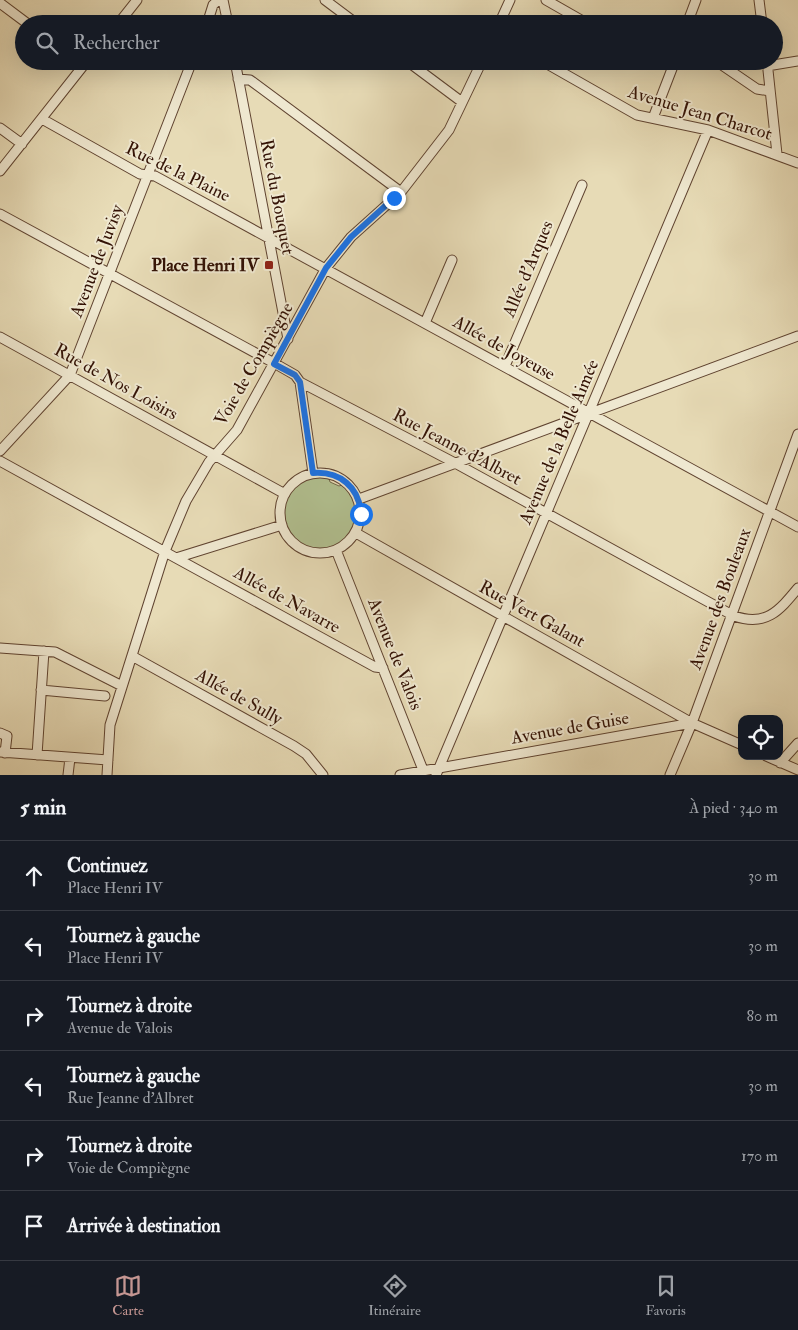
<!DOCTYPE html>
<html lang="fr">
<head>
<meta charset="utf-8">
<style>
	body { margin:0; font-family:"IM FELL Double Pica",serif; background:#20242c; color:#f1f3f6 }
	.controls { position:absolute; right:15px; bottom:15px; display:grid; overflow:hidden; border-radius:10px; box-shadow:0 5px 20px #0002 }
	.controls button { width:45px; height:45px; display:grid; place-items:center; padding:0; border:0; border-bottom:1px solid #363941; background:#171b24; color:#f1f3f6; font:25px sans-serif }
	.stop { position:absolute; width:15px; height:15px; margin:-11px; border:4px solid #1a73e8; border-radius:50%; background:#fff }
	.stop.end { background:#1a73e8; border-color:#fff; box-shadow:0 1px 5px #0008 }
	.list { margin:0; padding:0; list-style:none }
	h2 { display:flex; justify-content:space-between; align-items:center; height:65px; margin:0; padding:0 20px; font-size:21px }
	h2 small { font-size:16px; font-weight:400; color:#9ea1a6 }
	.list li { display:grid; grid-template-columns:32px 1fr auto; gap:15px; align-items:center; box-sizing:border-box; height:70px; padding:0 20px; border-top:1px solid #363941 }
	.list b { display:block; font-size:19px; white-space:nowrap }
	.list p { margin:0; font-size:16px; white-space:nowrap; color:#9ea1a6 }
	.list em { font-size:16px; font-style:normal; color:#9ea1a6 }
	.icon { flex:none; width:28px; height:28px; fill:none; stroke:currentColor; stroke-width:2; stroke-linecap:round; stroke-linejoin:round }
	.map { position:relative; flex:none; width:798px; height:775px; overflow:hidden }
	.search { position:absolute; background:#171b24; box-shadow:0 5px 20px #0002; left:15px; right:15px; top:15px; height:55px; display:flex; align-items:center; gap:12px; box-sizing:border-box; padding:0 18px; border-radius:28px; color:#9ea1a6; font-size:19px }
	.sheet { height:485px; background:#171b24 }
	nav { display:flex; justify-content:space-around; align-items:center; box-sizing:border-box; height:70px; border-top:1px solid #363941; background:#171b24; font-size:14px; color:#9ea1a6 }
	nav a { display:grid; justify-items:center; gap:2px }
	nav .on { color:#c59692 }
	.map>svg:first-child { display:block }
	.green { fill:#b2c191; stroke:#726a4b }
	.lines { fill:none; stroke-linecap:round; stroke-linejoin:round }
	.minor-casing { stroke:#604431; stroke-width:11 }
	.minor { stroke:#efe8d0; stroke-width:9 }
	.route { stroke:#1a73e8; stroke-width:6 }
	.poi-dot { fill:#8f2418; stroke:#efe8d0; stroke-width:2 }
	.labels { text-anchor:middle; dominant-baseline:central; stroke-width:4; stroke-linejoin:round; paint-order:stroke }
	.street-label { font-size:18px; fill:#331205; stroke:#efe8d0 }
	.poi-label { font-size:18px; font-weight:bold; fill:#331205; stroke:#efe8d0; text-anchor:end }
</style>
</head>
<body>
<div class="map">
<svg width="798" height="775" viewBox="0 0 798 775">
	<rect width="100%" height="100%" fill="#e7dbb6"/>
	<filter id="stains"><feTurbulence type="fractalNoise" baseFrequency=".004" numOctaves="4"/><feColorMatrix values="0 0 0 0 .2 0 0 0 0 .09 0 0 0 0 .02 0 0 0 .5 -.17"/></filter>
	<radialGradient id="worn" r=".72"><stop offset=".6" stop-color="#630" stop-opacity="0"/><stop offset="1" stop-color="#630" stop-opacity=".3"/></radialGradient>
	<path class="green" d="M312 476H328L330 482 339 486 345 484C399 551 272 579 284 505 286 490 298 480 312 476Z"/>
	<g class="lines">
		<g class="minor-casing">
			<path id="minor" d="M223 0 228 24
				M325 0 357 24
				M546 0 588 24
				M759 0 762 24
				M0 3 28 24
				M118 24 137 0
				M207 24 213 5 218 0
				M499 24 510 0
				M594 24 604 21
				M687 24 696 0
				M235 61 288 339
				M407 61 462 102
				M542 61 637 115 708 130 798 163
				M716 61 757 89 770 91
				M767 61 777 154
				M767 66 798 61
				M238 79 250 80 401 192
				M653 118 675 61
				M42 119 140 174 155 176 798 527
				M0 128 22 144
				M0 171 87 61
				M0 214 274 363 295 375 300 382 455 463 734 616C766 627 779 611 798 588
				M425 323 452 260
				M0 337 285 494
				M505 366 582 185
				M300 382 313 473
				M0 451 70 375 192 61
				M0 461 176 558 282 525
				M280 513a40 40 0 1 1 80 0a40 40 0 1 1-80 0Z
				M359 499 798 336
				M356 533 692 723 742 745
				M336 550 425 775
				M176 558 375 667 383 668
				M0 648 55 652 122 686
				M132 656 294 746 306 754 323 775
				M41 690 105 696
				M0 733 7 736 5 753
				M0 752 108 760
				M37 755 44 651
				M766 756 798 770
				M780 763 798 743
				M68 775 70 758
				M107 775 110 725 165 551 186 501 209 462 237 430 326 268 351 237 401 192 449 130 482 61
				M400 775 692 723
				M436 775 708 130
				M670 775 692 723 798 434"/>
		</g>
		<use href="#minor" class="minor"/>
	</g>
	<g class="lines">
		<path class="route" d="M361 514C359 487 340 471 313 473L300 382 295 375 274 364 326 268 351 237 394 198"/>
	</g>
	<rect class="poi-dot" x="264" y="260" width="10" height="10" rx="2.5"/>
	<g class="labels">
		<g class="street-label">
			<text transform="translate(700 113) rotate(17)">Avenue Jean Charcot</text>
			<text transform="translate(178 172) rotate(26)">Rue de la Plaine</text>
			<text transform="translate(277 197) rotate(79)">Rue du Bouquet</text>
			<text transform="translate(97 261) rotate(-69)">Avenue de Juvisy</text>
			<text transform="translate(528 269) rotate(-67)">Allée d'Arques</text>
			<text transform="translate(504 348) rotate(29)">Allée de Joyeuse</text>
			<text transform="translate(254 364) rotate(-60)">Voie de Compiègne</text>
			<text transform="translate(116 382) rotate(29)">Rue de Nos Loisirs</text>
			<text transform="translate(559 442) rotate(-67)">Avenue de la Belle Aimée</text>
			<text transform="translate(457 447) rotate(28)">Rue Jeanne d'Albret</text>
			<text transform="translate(720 599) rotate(-70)">Avenue des Bouleaux</text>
			<text transform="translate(287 600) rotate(29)">Allée de Navarre</text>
			<text transform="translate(532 614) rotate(29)">Rue Vert Galant</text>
			<text transform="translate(395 654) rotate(68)">Avenue de Valois</text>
			<text transform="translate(239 697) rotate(29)">Allée de Sully</text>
			<text transform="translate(570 728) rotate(-10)">Avenue de Guise</text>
		</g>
		<g class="poi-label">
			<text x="259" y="265">Place Henri IV</text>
		</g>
	</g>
	<rect width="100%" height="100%" filter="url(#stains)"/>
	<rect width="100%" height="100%" fill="url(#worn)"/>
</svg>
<div class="controls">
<button><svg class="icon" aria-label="locate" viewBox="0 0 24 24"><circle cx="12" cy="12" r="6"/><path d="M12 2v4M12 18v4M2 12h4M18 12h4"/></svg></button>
</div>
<div class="stop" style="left:361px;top:514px"></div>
<div class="stop end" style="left:394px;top:198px"></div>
<div class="search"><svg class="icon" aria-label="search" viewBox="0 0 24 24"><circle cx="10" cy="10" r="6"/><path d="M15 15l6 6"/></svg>Rechercher</div>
</div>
<section class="sheet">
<h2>5 min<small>À pied · 340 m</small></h2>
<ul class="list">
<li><svg class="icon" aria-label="ahead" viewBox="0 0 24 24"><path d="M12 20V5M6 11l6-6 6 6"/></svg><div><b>Continuez</b><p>Place Henri IV</p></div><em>30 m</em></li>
<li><svg class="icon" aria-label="left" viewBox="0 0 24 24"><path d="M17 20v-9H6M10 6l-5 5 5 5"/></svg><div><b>Tournez à gauche</b><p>Place Henri IV</p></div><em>30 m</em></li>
<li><svg class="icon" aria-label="right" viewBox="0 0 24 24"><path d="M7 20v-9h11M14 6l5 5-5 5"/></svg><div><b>Tournez à droite</b><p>Avenue de Valois</p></div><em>80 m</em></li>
<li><svg class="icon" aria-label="left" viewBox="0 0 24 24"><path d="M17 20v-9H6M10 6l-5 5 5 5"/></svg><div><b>Tournez à gauche</b><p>Rue Jeanne d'Albret</p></div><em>30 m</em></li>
<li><svg class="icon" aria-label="right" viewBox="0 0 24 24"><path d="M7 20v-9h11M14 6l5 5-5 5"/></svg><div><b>Tournez à droite</b><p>Voie de Compiègne</p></div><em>170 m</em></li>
<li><svg class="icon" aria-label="arrive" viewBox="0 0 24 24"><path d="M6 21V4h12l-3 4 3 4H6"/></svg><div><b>Arrivée à destination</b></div></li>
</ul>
</section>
<nav>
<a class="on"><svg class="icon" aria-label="map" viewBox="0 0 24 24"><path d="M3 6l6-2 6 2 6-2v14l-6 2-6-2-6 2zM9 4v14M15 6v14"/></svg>Carte</a>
<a><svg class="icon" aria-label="directions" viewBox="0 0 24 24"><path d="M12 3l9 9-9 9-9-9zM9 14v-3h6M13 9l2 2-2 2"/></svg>Itinéraire</a>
<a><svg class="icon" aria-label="saved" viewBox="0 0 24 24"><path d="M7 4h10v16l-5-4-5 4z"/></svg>Favoris</a>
</nav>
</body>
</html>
